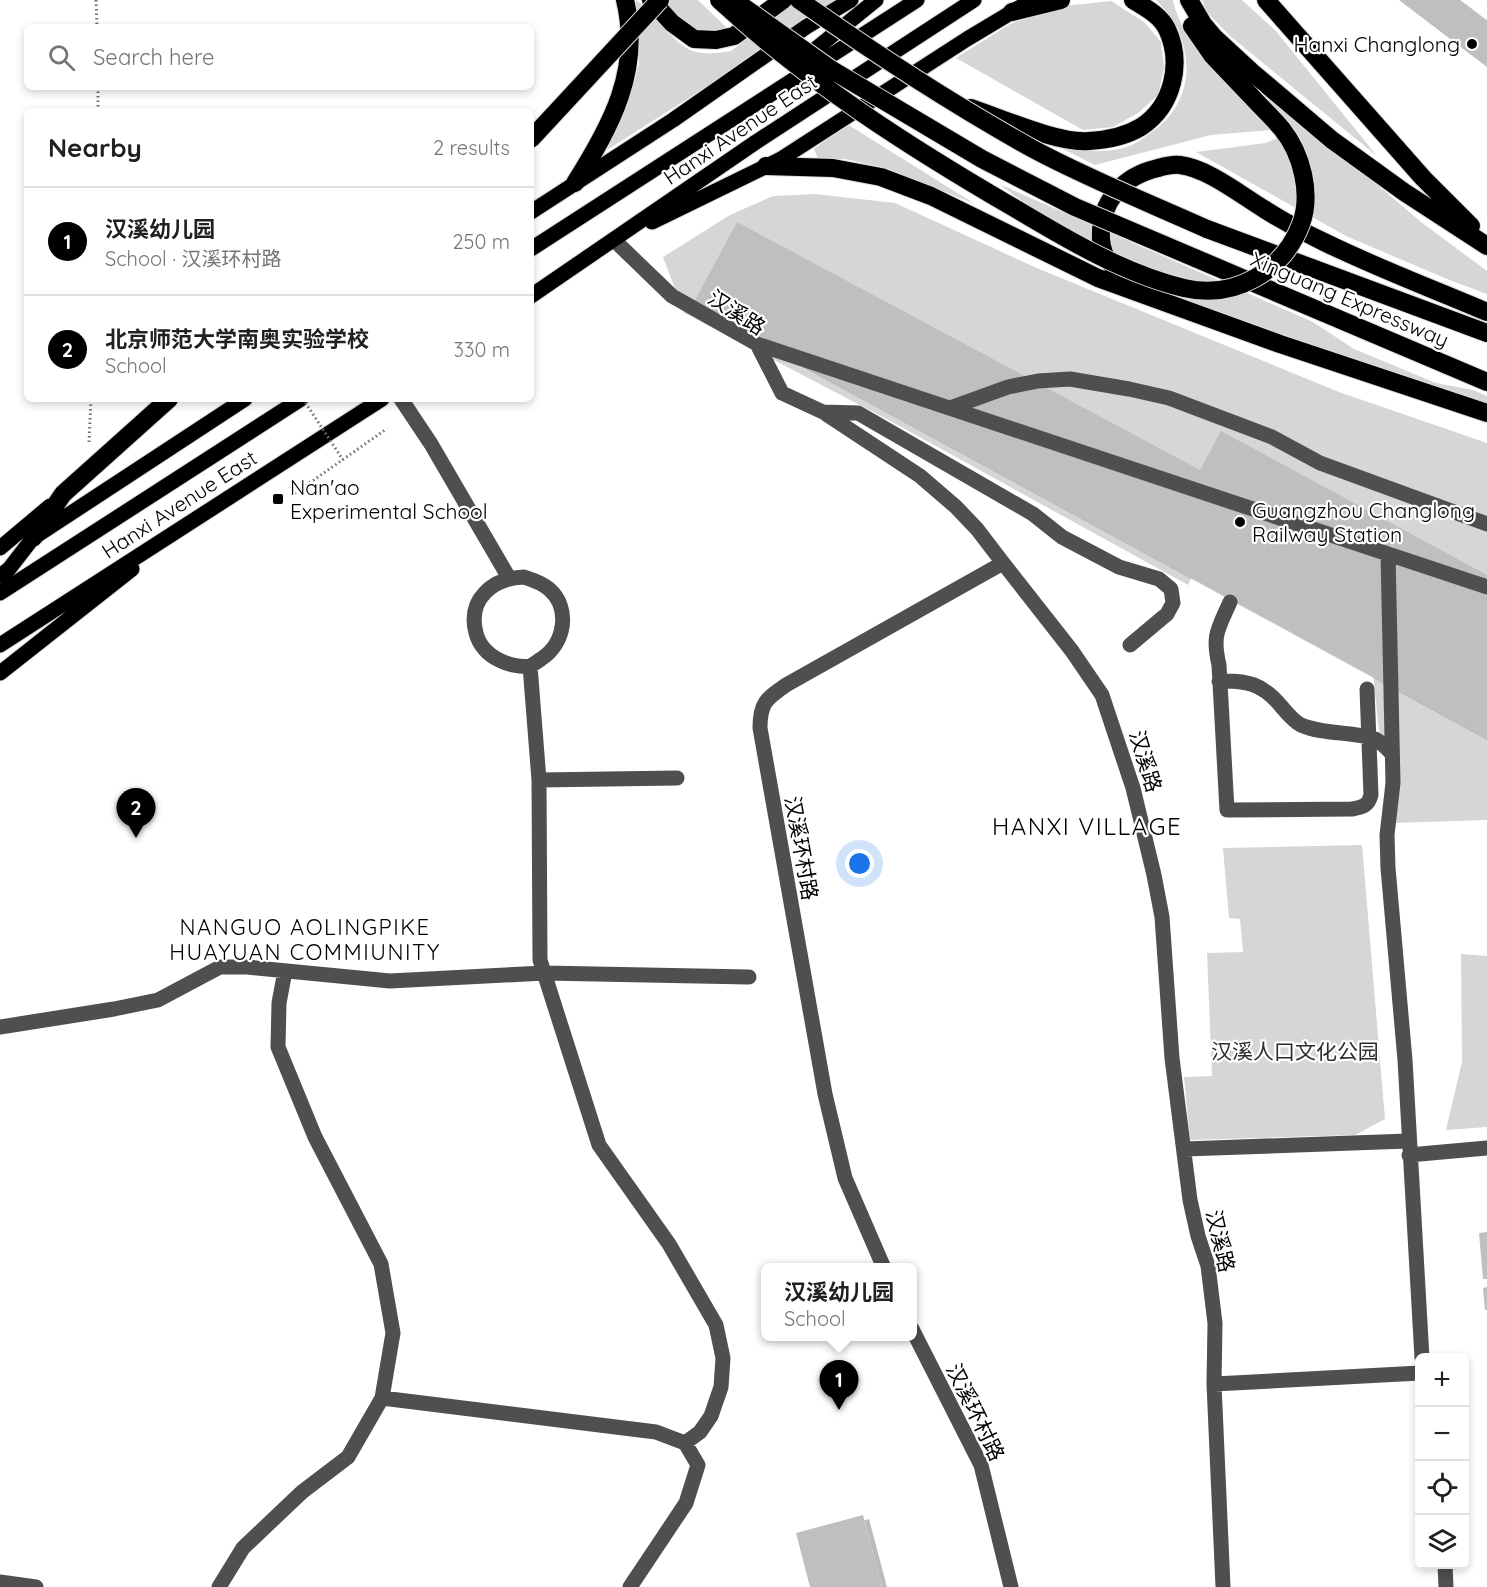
<!DOCTYPE html>
<html lang="en">
<head>
<meta charset="utf-8">
<style>
	body { margin:0; font-family:Quicksand,"Noto Sans SC",sans-serif; background:#f6f6f6; color:#202124 }
	.controls { position:absolute; right:18px; bottom:18px; display:grid; overflow:hidden; border-radius:9px; box-shadow:0 3px 9px #0003 }
	.controls button { width:54px; height:54px; display:grid; place-items:center; padding:0; border:0; border-bottom:2px solid #e0e0e0; background:#fff; color:#202124; font:30px sans-serif }
	.you { position:absolute; left:860px; top:864px; width:21px; height:21px; margin:-15px; border:4px solid #fff; border-radius:50%; background:#1a73e8; box-shadow:0 0 0 9px #1a73e833 }
	.badge { display:grid; place-items:center; width:39px; height:39px; border-radius:50%; background:#000; color:#fff; font-size:20px; font-weight:700 }
	.pin { position:absolute; translate:-50% -50px; filter:drop-shadow(0 2px 3px #0008) }
	.pin::after { content:''; position:absolute; top:32px; width:21px; height:18px; background:inherit; clip-path:polygon(0 0,100% 0,50% 100%) }
	.popup { position:absolute; left:761px; top:1263px; width:156px; height:78px; box-sizing:border-box; display:grid; place-content:center; border-radius:9px; background:#fff; filter:drop-shadow(0 2px 4px #0005); font-size:20px; white-space:nowrap; color:#757577 }
	.popup b { font-size:22px; color:#202124 }
	.popup::after { content:''; position:absolute; left:50%; top:100%; margin-left:-12px; border:12px solid transparent; border-top-color:#fff }
	.list { margin:0; padding:0; list-style:none }
	h2 { display:flex; justify-content:space-between; align-items:center; height:78px; margin:0; padding:0 24px; font-size:26px }
	h2 small { font-size:20px; font-weight:400; color:#757577 }
	.list li { display:grid; grid-template-columns:39px 1fr auto; gap:18px; align-items:center; box-sizing:border-box; height:108px; padding:0 24px; border-top:2px solid #e0e0e0 }
	.list b { display:block; font-size:22px; white-space:nowrap }
	.list p { margin:0; font-size:20px; white-space:nowrap; color:#757577 }
	.list em { font-size:20px; font-style:normal; color:#757577 }
	.icon { flex:none; width:33px; height:33px; fill:none; stroke:currentColor; stroke-width:2; stroke-linecap:round; stroke-linejoin:round }
	.map { position:relative; flex:none; width:1487px; height:1587px; overflow:hidden }
	.search { position:absolute; background:#fff; box-shadow:0 3px 9px #0003; left:24px; top:24px; width:510px; height:66px; display:flex; align-items:center; gap:15px; box-sizing:border-box; padding:0 21px; border-radius:9px; color:#757577; font-size:22px }
	.panel { position:absolute; background:#fff; box-shadow:0 3px 9px #0003; left:24px; top:108px; width:510px; height:294px; border-radius:9px }
	.map>svg:first-child { display:block }
	.green { fill:#d6d6d6 }
	.building { fill:#bfbfbf; filter:url(#shadow) }
	.lines { fill:none; stroke-linecap:round; stroke-linejoin:round }
	.major-casing { stroke:#dbdbdb; stroke-width:17 }
	.highway-casing { stroke:#dbdbdb; stroke-width:20 }
	.path { stroke:#717171; stroke-width:3; stroke-dasharray:1.5 3; stroke-linecap:butt }
	.minor { stroke:#4f4f4f; stroke-width:15 }
	.major { stroke:#000; stroke-width:15 }
	.highway { stroke:#000; stroke-width:18 }
	.highway-bridge-casing { stroke:#dbdbdb; stroke-width:20; stroke-linecap:butt }
	.path-bridge { stroke:#717171; stroke-width:3; stroke-dasharray:1.5 3; stroke-linecap:butt }
	.highway-bridge { stroke:#000; stroke-width:18 }
	.poi-dot { fill:#000; stroke:#fff; stroke-width:2 }
	.labels { text-anchor:middle; dominant-baseline:central; stroke-width:4.5; stroke-linejoin:round; paint-order:stroke }
	.poi-label { font-size:21px; fill:#000; stroke:#fff; text-anchor:start }
	.street-label { font-size:21px; fill:#000; stroke:#fff }
	.park-label { font-size:21px; fill:#2d2d2d; stroke:#fff }
	.neighbourhood-label { font-size:22px; letter-spacing:1.5px; fill:#000; stroke:#fff }
	.quarter-label { font-size:24px; letter-spacing:1.5px; fill:#000; stroke:#fff }
</style>
</head>
<body>
<div class="map">
<svg width="1487" height="1587" viewBox="0 0 1487 1587">
	<defs>
		<filter id="shadow"><feDropShadow dx="6" dy="4" stdDeviation="0" flood-color="#0004"/></filter>
	</defs>
	<rect width="100%" height="100%" fill="#fff"/>
	<path class="green" d="M636 0C654 12 673 44 693 51 704 55 721 53 731 51L798 0H836L711 84 607 150 627 106 639 64Z
		M660 0H698L731 32 704 33 690 28Z
		M1156 0H1173C1182 48 1240 93 1271 130L1211 135 1095 165 1063 149C1086 151 1110 154 1132 145 1137 143 1143 138 1148 135 1199 102 1197 41 1156 0Z
		M1202 0H1242L1275 30 1377 156 1230 36 1207 12Z
		M1111 1 1144 22 1161 42 1164 68 1158 95 1138 113 1113 127 1083 130 956 58 1010 24 1064 6Z
		M1262 90 1334 148 1421 222 1487 271V294L1447 279 1346 236 1196 152 1266 143 1295 131 1258 94Z
		M847 124 975 204 891 170 846 159H818L814 149Z
		M999 184 1313 322 1354 349 1436 383 1473 390 1487 396V406L1181 299 1038 213Z
		M815 194 895 203 1039 269 1339 392 1487 443V820L1394 823V744L1379 732 1367 614 1214 534 1188 585 896 424 684 313 663 257 730 215 773 196Z
		M1362 845 1385 1119 1355 1135 1190 1140 1184 1077 1212 1076 1207 953 1243 952 1240 919 1229 918 1223 848Z
		M1461 954 1487 956V1127L1446 1130 1462 1062Z"/>
	<path class="building" d="M1399 0H1460L1487 21V67Z
		M737 222 1200 470 1221 431 1487 575V739L692 306Z
		M1487 1232V1279H1483L1479 1233Z
		M1487 1287V1310H1485L1483 1288Z
		M863 1515 882 1587H810L796 1533Z"/>
	<g class="lines">
		<g class="major-casing">
			<path id="major" d="M802 60 876 0
				M531 212 673 120 806 27 851 0
				M652 222 781 159 967 39 1022 6
				M531 249 917 0
				M531 296 756 142 974 0
				M0 548 50 506
				M0 576 9 569 33 538 245 399
				M0 593 301 399
				M0 645 382 399
				M0 673 132 569"/>
		</g>
		<g class="highway-casing">
			<path id="highway" d="M651 0 672 23 694 39 716 40 734 36 783 0
				M1189 0 1203 24 1214 37 1253 73 1332 140 1404 192 1487 246
				M1266 0 1423 178 1471 226
				M1012 12 1061 0
				M1192 26 1212 55 1251 96
				M971 108C1001 118 1059 144 1089 141 1107 140 1126 136 1141 127 1173 106 1183 63 1167 29 1160 15 1146 8 1133 0
				M766 166 833 168 881 177 931 196 1098 278 1280 344 1487 413
				M575 183C611 126 642 70 625 0
				M1207 229 1487 333
				M1195 258 1487 382
				M1115 267C1106 261 1102 250 1101 239 1099 202 1123 176 1158 168 1165 166 1172 164 1180 165 1207 168 1241 195 1264 209 1283 221 1303 232 1324 242 1377 268 1433 289 1487 312
				M33 538 63 494 169 399"/>
		</g>
		<path class="path" d="M96 0 97 27
			M98 87V111
			M89 442 91 399
			M291 496 385 430"/>
		<path class="minor" d="M614 240 672 296 757 344 782 393 823 412 920 476 956 507 977 529 1003 563 1072 651 1102 695 1133 788 1154 875 1162 917 1172 1058 1190 1200 1198 1236 1208 1266 1215 1323 1214 1384 1223 1587
			M757 344 1487 587
			M401 399 431 444 509 578
			M950 408 1008 387 1038 381 1070 379 1129 389 1169 398 1272 437 1320 463 1487 524
			M823 412 858 413 1033 514 1062 537 1119 567 1159 579 1171 589 1173 603 1167 614 1130 645
			M1388 554 1393 783 1387 835 1388 868 1405 1060 1422 1358
			M524 577C533 580 541 582 549 589 571 608 565 644 541 659 538 661 533 665 530 666 521 668 507 664 499 660 488 655 479 645 476 633 467 599 493 578 524 577Z
			M1230 602C1218 629 1212 635 1219 665L1227 810 1352 809C1363 807 1368 806 1371 795L1367 689
			M530 666 539 780 540 960 599 1145 669 1244 716 1325 723 1358 721 1387 711 1416 700 1432 685 1443
			M1219 681C1247 680 1263 684 1281 706 1287 713 1293 721 1301 725 1324 735 1352 731 1375 739 1382 742 1387 749 1392 754
			M539 780 677 778
			M0 1027 114 1009 158 1000 220 967H247L390 981 544 973 749 977
			M1185 1149 1408 1141
			M1409 1155 1487 1148
			M884 1268 845 1178 825 1094 760 728C760 703 766 699 786 685L1003 563
			M912 1329 981 1465 1011 1587
			M1214 1384 1420 1373
			M382 1398 656 1432 685 1443 698 1465 686 1503 630 1587
			M1445 1564 1446 1587
			M0 1582 36 1587
			M219 1587 243 1548 302 1492 348 1457 382 1398 393 1333 381 1264 315 1137 278 1047 279 1003 285 971"/>
		<use href="#major" class="major"/>
		<use href="#highway" class="highway"/>
		<g class="highway-bridge-casing">
			<path id="highway-bridge" d="M719 0C809 83 911 148 1016 209 1068 240 1125 274 1184 288 1235 300 1283 271 1301 224 1312 194 1302 154 1282 129 1273 118 1261 107 1251 96
				M799 0C874 53 952 104 1033 149 1089 179 1149 203 1207 229
				M735 1 832 70 982 159 1075 207 1195 258
				M531 139 660 0"/>
		</g>
		<path class="path-bridge" d="M303 399 343 460"/>
		<use href="#highway-bridge" class="highway-bridge"/>
	</g>
	<g class="poi-dot">
		<circle cx="1472" cy="44" r="6"/>
		<rect x="272" y="493" width="12" height="12" rx="3"/>
		<circle cx="1240" cy="522" r="6"/>
	</g>
	<g class="labels">
		<g class="poi-label">
			<text x="1460" y="44" text-anchor="end">Hanxi Changlong</text>
			<text x="290" y="487">Nan'ao<tspan x="290" dy="24">Experimental School</tspan></text>
			<text x="1252" y="510">Guangzhou Changlong<tspan x="1252" dy="24">Railway Station</tspan></text>
		</g>
		<g class="street-label">
			<text transform="translate(740 129) rotate(-34)">Hanxi Avenue East</text>
			<text transform="translate(1350 299) rotate(23)">Xinguang Expressway</text>
			<text transform="translate(737 312) rotate(33)">汉溪路</text>
			<text transform="translate(179 504) rotate(-33)">Hanxi Avenue East</text>
			<text transform="translate(1146 761) rotate(73)">汉溪路</text>
			<text transform="translate(802 848) rotate(80)">汉溪环村路</text>
			<text transform="translate(1221 1241) rotate(77)">汉溪路</text>
			<text transform="translate(976 1412) rotate(64)">汉溪环村路</text>
		</g>
		<g class="park-label">
			<text x="1295" y="1051">汉溪人口文化公园</text>
		</g>
		<g class="neighbourhood-label">
			<text x="305" y="927">NANGUO AOLINGPIKE<tspan x="305" dy="25">HUAYUAN COMMIUNITY</tspan></text>
		</g>
		<g class="quarter-label">
			<text x="1087" y="826">HANXI VILLAGE</text>
		</g>
	</g>
</svg>
<div class="controls">
<button>+</button>
<button>−</button>
<button><svg class="icon" aria-label="locate" viewBox="0 0 24 24"><circle cx="12" cy="12" r="6"/><path d="M12 2v4M12 18v4M2 12h4M18 12h4"/></svg></button>
<button><svg class="icon" aria-label="layers" viewBox="0 0 24 24"><path d="M12 4l9 5-9 5-9-5zM3 14l9 5 9-5"/></svg></button>
</div>
<div class="you"></div>
<div class="pin badge" style="left:839px;top:1410px">1</div>
<div class="popup"><b>汉溪幼儿园</b>School</div>
<div class="pin badge" style="left:136px;top:838px">2</div>
<div class="search"><svg class="icon" aria-label="search" viewBox="0 0 24 24"><circle cx="10" cy="10" r="6"/><path d="M15 15l6 6"/></svg>Search here</div>
<section class="panel">
<h2>Nearby<small>2 results</small></h2>
<ul class="list">
<li><span class="badge">1</span><div><b>汉溪幼儿园</b><p>School · 汉溪环村路</p></div><em>250 m</em></li>
<li><span class="badge">2</span><div><b>北京师范大学南奥实验学校</b><p>School</p></div><em>330 m</em></li>
</ul>
</section>
</div>
</body>
</html>
